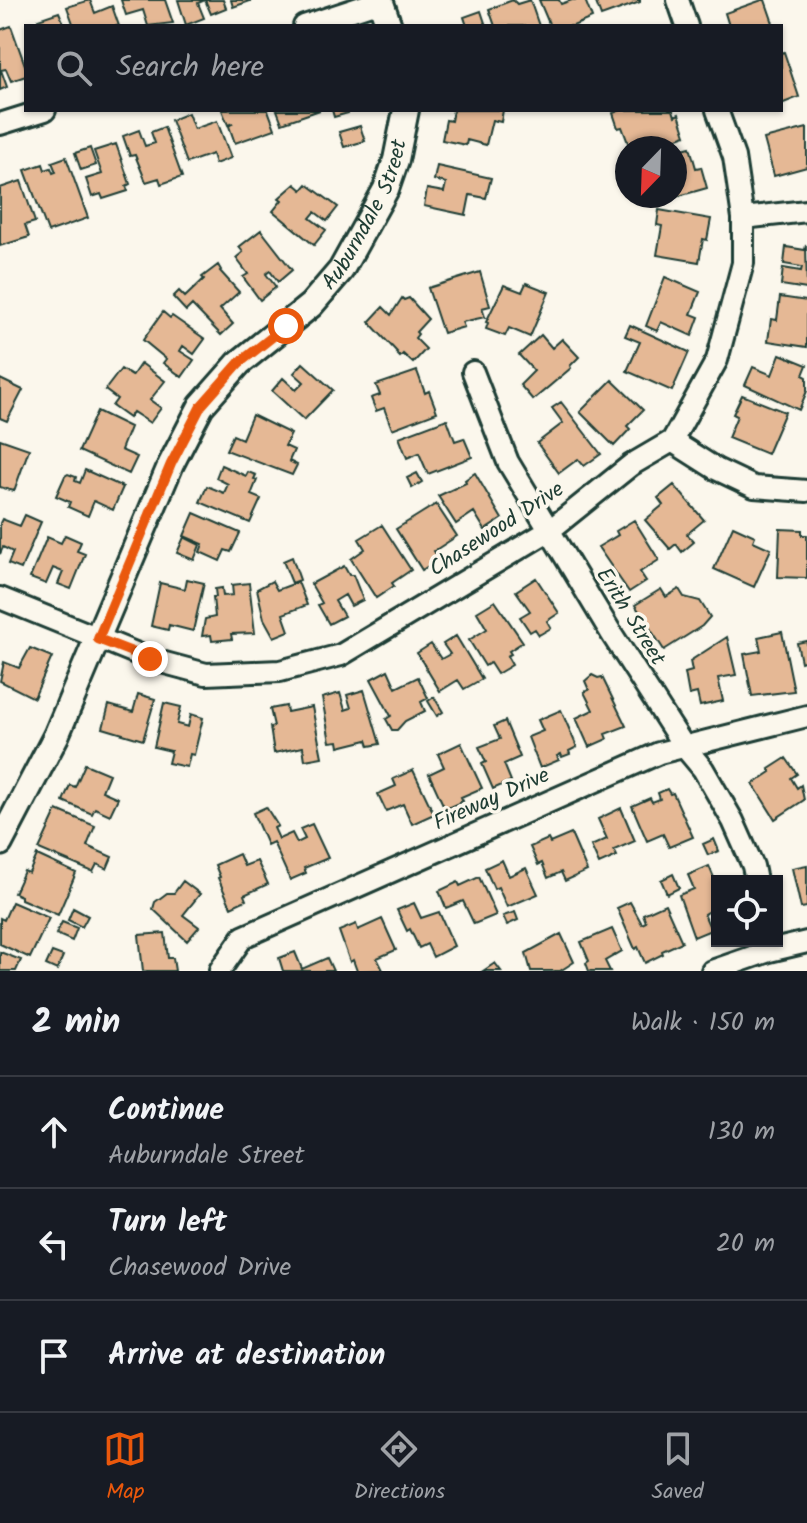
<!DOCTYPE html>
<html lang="en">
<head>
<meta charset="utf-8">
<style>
	body { margin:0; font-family:Kalam,sans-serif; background:#20242c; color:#f1f3f6 }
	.controls { position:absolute; right:24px; bottom:24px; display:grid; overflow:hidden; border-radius:0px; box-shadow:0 2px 6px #0004 }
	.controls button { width:72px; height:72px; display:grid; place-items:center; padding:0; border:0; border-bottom:2px solid #363941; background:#171b24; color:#f1f3f6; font:40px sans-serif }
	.compass { position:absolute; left:615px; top:136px; width:72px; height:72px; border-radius:50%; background:#171b24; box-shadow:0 2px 6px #0004; rotate:203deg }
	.stop { position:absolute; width:24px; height:24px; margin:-18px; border:6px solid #ea580c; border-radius:50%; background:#fff }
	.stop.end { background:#ea580c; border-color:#fff; box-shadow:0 2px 8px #0008 }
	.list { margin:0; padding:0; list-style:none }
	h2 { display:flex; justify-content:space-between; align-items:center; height:104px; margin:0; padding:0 32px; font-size:34px }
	h2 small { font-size:26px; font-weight:400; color:#9ea1a6 }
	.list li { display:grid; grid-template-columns:52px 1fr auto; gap:24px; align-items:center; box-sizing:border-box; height:112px; padding:0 32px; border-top:2px solid #363941 }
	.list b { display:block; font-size:30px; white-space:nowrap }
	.list p { margin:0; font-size:26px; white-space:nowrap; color:#9ea1a6 }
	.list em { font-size:26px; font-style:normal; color:#9ea1a6 }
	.icon { flex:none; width:44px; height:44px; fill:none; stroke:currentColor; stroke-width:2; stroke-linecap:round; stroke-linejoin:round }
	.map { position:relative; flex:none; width:807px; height:971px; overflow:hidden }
	.search { position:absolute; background:#171b24; box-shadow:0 2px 6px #0004; left:24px; right:24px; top:24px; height:88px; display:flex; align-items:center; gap:20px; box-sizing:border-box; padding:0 28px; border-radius:0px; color:#9ea1a6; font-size:30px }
	.sheet { height:440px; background:#171b24 }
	nav { display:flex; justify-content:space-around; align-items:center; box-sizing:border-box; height:112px; border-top:2px solid #363941; background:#171b24; font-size:22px; color:#9ea1a6 }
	nav a { display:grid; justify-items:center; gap:4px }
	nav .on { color:#ea580c }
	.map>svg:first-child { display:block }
	.building { fill:#e5b895; stroke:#1f3d34; stroke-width:2 }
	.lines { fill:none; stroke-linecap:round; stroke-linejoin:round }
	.minor-casing { stroke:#1f3d34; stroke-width:26 }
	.tertiary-casing { stroke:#1f3d34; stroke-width:30 }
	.minor { stroke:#fbf7ec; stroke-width:20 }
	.tertiary { stroke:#fbf7ec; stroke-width:24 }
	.route { stroke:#ea580c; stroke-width:10 }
	.labels { text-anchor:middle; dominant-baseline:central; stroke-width:7; stroke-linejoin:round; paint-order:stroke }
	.street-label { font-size:22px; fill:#1f3d34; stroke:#fbf7ec }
</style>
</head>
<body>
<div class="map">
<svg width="807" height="971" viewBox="0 0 807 971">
	<rect width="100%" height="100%" fill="#fbf7ec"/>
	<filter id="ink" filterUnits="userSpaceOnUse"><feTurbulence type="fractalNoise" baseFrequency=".0125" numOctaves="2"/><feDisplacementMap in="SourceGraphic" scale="16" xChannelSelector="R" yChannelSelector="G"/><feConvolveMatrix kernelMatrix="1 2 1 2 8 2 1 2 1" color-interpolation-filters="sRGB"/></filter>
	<g filter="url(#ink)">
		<path class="building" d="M90 0 95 13 112 6 119 26H74L67 7Z
			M121 0H165L173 23 148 26 143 10 126 15Z
			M178 0H205L198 3 204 18 186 25Z
			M205 0H223L226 8 211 14Z
			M231 0H249L250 1 233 7Z
			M513 0 517 4 530 0 539 26H495L489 9Z
			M539 0H559L561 4 572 0H585L592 18 573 26H550Z
			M595 0H640V2L601 16Z
			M762 0H765L774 26H729L725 13Z
			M481 11 486 26H467L464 17Z
			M59 12 65 26H41L38 19Z
			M11 26 26 68V76L11 81 6 69 1 70 7 87 0 90V30Z
			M784 52 799 97 781 104V53Z
			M222 110H268L275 129 235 143 229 126 233 123 228 125Z
			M277 110H320L282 123Z
			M332 110H347L348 113 334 117Z
			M453 110H503L501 122 492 120 486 145 467 140 466 145 442 140 446 120 451 121Z
			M621 110H673L675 116 679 114 686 135 648 148H630L622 127 618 128 613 113Z
			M188 113 194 129 217 121 231 158 215 164 212 154 187 163 171 120Z
			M360 126 365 141 344 147 339 132Z
			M164 127 182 177 161 184 159 178 146 182 135 155 130 156 123 136 139 130 145 146 155 143 151 132Z
			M807 128V167L774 176 764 139Z
			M116 144 130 184 126 186 128 191 103 199 101 194 92 197 86 179 102 174 94 151Z
			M690 147 696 168 701 167 707 188 661 201V198L653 200 652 196H675V151Z
			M90 148 96 165 81 170 75 153Z
			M66 157 88 218 48 232 25 170 43 164 45 170 51 168 53 173 56 172 52 162Z
			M437 166 491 178 486 198 470 195 466 215 424 206 427 189 444 192 446 183 434 180Z
			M21 181 35 222 25 225 29 237 0 246V188Z
			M295 184 302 190 307 184 338 207 327 221 315 212 310 218 326 230 314 245 273 211 282 200 279 198Z
			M659 210 711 219 707 240 703 239 699 262 657 255 662 226 657 225Z
			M261 230 292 270 278 282 270 271 266 274 276 287 260 300 243 277 248 274 236 258 243 252 239 247Z
			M806 245 807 289 781 285 783 268 801 271 802 267 784 264 786 247 805 250Z
			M218 265 221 270 220 271 239 292 220 309 233 324 221 335 192 305 186 311 173 297 179 291 185 297 204 279 202 277Z
			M480 272 490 306 482 308 485 317 462 322 464 327 443 333 428 288Z
			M665 277 700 292 691 314 699 317 692 336 661 322 657 331 646 326Z
			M526 283 549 292 530 337 509 328 505 336 486 329 488 323 486 322 504 285 522 292Z
			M780 297 807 301V347L768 341 771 319 777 320Z
			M402 298 404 300 409 298 428 319 416 332 418 334 415 338 426 349 413 363 403 354 400 357 396 353 397 352 369 322 383 307 391 315Z
			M163 312 170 318 172 316 205 339 194 354 183 346 180 351 194 360 182 377 163 363 166 359 143 340Z
			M630 325 689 352 672 391 627 371 640 342 625 336Z
			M541 335 552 348 562 339 579 357 570 366 571 368 533 400 520 385 534 371 519 355Z
			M780 354 807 365 803 375 807 377V391L799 410 745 385 753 367 772 375Z
			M141 363 165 381 150 400 161 408 150 423 133 412 129 418 112 406 117 399 105 390 121 369 132 376Z
			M303 363 333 390 304 420 272 391 283 378 296 390 304 382 294 373Z
			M417 371 425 393 429 391 437 412 392 429 384 408 376 411 371 398 380 395 376 385Z
			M0 379 23 390 7 421 0 418Z
			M612 380 643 410 627 426 630 429 614 446 580 412Z
			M742 395 785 412 767 454 728 438 737 416 733 414Z
			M561 402 601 454 584 466 578 459 559 473 537 443 563 423 552 408Z
			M97 411 130 427 121 450 137 457 129 474 79 451Z
			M252 415 291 434 285 446 294 450 289 461 297 465 292 475 226 450 233 435 242 439Z
			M447 419 455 441 464 438 472 457 428 474 419 453 407 458 399 437Z
			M0 439 29 449 14 491 0 487Z
			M221 465 246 476 248 472 256 475 254 479 257 480 251 495 261 499 250 523 200 502 207 486 224 493 228 484 216 478Z
			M85 470 123 487 113 510 94 501 88 516 68 507 70 502 56 496 65 476 68 474 76 477 75 481 80 483Z
			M417 473 422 482 412 488 407 478Z
			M475 473 502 519 485 530 474 512 456 524 438 496 466 483 465 480Z
			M674 485 704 520 687 534 694 542 682 552 676 544 670 549 645 520 663 505 658 498Z
			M436 504 457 536 434 551 439 559 422 570 396 529Z
			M194 513 240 533 231 552 225 550 220 561 200 552 203 544 184 536Z
			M25 515 41 522 21 569 8 564 13 552 3 547 0 554V523L2 519 20 526Z
			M634 520 659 560 640 572 646 581 629 592 598 547 618 535 616 531Z
			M382 525 411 570 392 583 394 586 376 598 351 559 365 549 359 539Z
			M733 526 755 536 753 541 771 549 754 587 714 569Z
			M780 529 802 530V535H807V578L778 577Z
			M65 535 81 542 77 551 85 554 71 589 58 584 63 572 53 568 46 584 30 578 47 537 61 543Z
			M184 537 200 545 194 560 177 553Z
			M292 557 300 580 292 583 283 561Z
			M344 566 349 575H353L363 600 351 606 345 595 335 601 344 616 329 624 318 605 322 603 311 584Z
			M536 578 559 613 547 621 551 628 539 635 535 629 530 632 520 617 530 611 516 591Z
			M187 579 204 583 193 631 169 625 168 630 151 626 160 583 185 589Z
			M272 581 277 590 298 582 307 605 283 614 289 631 274 637 264 619 257 589Z
			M249 583 255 633 231 634 232 639 212 641 211 635 202 636 205 619 215 617 213 597H216L215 589 222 588 223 596 233 595 232 585Z
			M661 589 666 597 679 589 684 597 700 601 710 617 702 626 664 650 635 605Z
			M495 601 523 642 509 651 511 654 507 656 512 665 497 674 490 663 485 666 469 640 487 629 477 612Z
			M782 632 794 691 752 696 744 654 761 651 758 637Z
			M456 636 482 679 464 689 458 680 440 691 417 653 431 644 441 659 450 654 443 644Z
			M727 637 736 675 718 678 723 701 700 706 697 693 689 695 685 673 692 671 690 661Z
			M807 641V660L801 662 797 643Z
			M30 648 52 657 34 698 0 681 4 662 19 668Z
			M388 670 396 688 418 677 428 698 421 702 425 711 405 721 397 730H392L386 719 391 716 371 679Z
			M592 675 598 678 602 677 626 726 605 734 607 739 589 747 576 718 593 710 584 692 589 690 585 681Z
			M364 690 380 744 369 746 367 740 339 747 338 741 330 742 322 698 340 693 345 710 351 708 347 695Z
			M138 694 155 699 143 740 103 728 109 705 133 712Z
			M434 697 443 712 437 716 428 701Z
			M164 703 181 707 177 724 188 727 191 714 203 718 194 755 190 754 187 767 168 763 171 751 154 747Z
			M286 706 287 712 312 707 322 757 305 760 303 747 274 753 270 727 274 726 270 709Z
			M561 710 577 747 569 751 570 754 562 757 561 754 557 756 559 760 540 768 528 737 543 731 538 720Z
			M505 721 520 757 504 764 511 781 493 789 482 764 486 762 479 747 500 739 494 726Z
			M461 743 482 788 461 797 463 801 445 809 429 774 444 767 438 754Z
			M786 758 797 774 791 778 797 788 801 785 804 800 775 819 753 784 771 772 769 769Z
			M85 764 109 774 102 791 118 798 110 815 95 808 92 814 63 801 70 785 75 787Z
			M413 770 434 814 412 824 403 804 386 811 378 794 396 786 393 779Z
			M667 789 670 794 673 793 693 837 669 847 663 834 647 841 632 806 650 798 652 802 660 799 658 793Z
			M266 807 278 826 274 828 279 839 292 833 297 843 305 839 300 829 312 824 328 858 304 868 306 873 290 880 273 842 267 845 253 813Z
			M621 808 635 841 614 850 617 856 599 864 591 846 607 839 598 819Z
			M57 810 95 826 87 846 112 857 107 869 97 864 93 872 39 849Z
			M571 834 587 871 565 881 561 872 548 878 542 863 538 865 530 847 548 839 550 843Z
			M714 839 719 851 708 855 703 844Z
			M239 854 244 866 257 861 268 884 244 895 246 900 231 907 218 878 220 877 215 865Z
			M37 855 76 873 58 915 21 899V896L14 893 24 871 29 873Z
			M502 860 509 876 526 868 538 894 507 907 498 887 494 889 485 868Z
			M807 865V907L801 908 792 868Z
			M709 866 717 885V906L704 914 711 930 694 937 679 895 694 889 688 875Z
			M673 874 679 888 667 894 661 880Z
			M479 877 496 915 474 924 463 901 446 908 439 891 458 882 460 886Z
			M183 881 200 894 183 915 199 927 187 941 153 909 155 902 167 893H174Z
			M12 902 49 918 30 958 0 944V918L4 920Z
			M630 902 642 924 646 922 643 914 665 904 682 942 662 951 663 954 645 963 638 947 635 949 617 908Z
			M414 903 421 918 439 912 454 946 433 957 427 944 419 948 410 929 407 931 397 910Z
			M73 908 88 916 82 927 68 920Z
			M515 912 518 920 507 925 503 916Z
			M382 919 396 950 377 958 383 970 357 971 353 960 350 962 339 931 356 924 358 930Z
			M62 922 77 928 72 941 56 934Z
			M612 929 622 951 605 961 610 971H589L586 963 589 961 581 942Z
			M165 933 168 958H173L175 971H143L139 935Z
			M561 934 574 962 560 971H531L526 953Z
			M0 952 21 960 16 971H0Z
			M52 952 63 956 57 970 46 965Z
			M295 952 302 969 327 958 333 971H283L279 958Z
			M495 963 501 971H483Z"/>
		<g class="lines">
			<g class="minor-casing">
				<path id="minor" d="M678 0 687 26
					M304 26 380 1
					M0 124 45 110
					M743 218 807 211
					M473 372 508 462 613 636 683 745 703 769 733 821 753 866 756 881
					M672 441 716 469 754 487 807 491
					M0 598 150 659 206 674 280 671 341 655 550 530 631 465 672 441 717 360 743 263V218L734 157 717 110
					M220 970 243 937 659 753 807 716
					M712 971 769 951 807 942"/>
			</g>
			<g class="tertiary-casing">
				<g id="tertiary">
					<path d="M380 0 389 26"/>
					<path id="s1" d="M0 843 56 736 171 464 201 406 239 363 311 305 341 270 386 189 396 160 406 110"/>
				</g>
			</g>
			<use href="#minor" class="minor"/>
			<use href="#tertiary" class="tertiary"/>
		</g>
	</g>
	<g class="lines" filter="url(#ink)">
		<path class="route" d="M150 659 98 639 171 464 201 406 239 363 286 326"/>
	</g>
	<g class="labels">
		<g class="street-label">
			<text stroke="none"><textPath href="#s1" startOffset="738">Auburndale Street</textPath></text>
			<text transform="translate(497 530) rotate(-33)">Chasewood Drive</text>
			<text transform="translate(630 617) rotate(58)">Erith Street</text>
			<text transform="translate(492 800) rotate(-24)">Fireway Drive</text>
		</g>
	</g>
</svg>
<div class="controls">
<button><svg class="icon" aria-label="locate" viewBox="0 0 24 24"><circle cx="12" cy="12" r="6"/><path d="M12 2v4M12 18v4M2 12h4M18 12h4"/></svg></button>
</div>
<svg class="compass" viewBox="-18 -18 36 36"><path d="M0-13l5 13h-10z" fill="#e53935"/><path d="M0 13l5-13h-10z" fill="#9ea1a6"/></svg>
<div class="stop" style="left:286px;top:326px"></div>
<div class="stop end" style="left:150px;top:659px"></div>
<div class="search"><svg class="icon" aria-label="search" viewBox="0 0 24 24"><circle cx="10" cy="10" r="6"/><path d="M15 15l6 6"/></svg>Search here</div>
</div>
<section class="sheet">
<h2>2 min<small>Walk · 150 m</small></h2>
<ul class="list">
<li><svg class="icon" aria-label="ahead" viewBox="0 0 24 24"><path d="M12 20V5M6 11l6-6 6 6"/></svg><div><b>Continue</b><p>Auburndale Street</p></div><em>130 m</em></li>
<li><svg class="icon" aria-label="left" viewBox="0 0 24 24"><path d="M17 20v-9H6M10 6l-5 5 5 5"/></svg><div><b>Turn left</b><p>Chasewood Drive</p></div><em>20 m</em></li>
<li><svg class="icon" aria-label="arrive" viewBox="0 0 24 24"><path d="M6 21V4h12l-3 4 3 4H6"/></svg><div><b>Arrive at destination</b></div></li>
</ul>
</section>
<nav>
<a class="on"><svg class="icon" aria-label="map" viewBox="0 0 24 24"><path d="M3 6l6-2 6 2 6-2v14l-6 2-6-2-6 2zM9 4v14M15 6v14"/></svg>Map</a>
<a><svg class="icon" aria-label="directions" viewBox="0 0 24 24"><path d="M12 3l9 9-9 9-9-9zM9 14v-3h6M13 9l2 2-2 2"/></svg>Directions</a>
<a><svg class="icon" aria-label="saved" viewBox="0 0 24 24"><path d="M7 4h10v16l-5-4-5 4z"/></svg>Saved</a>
</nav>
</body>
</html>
